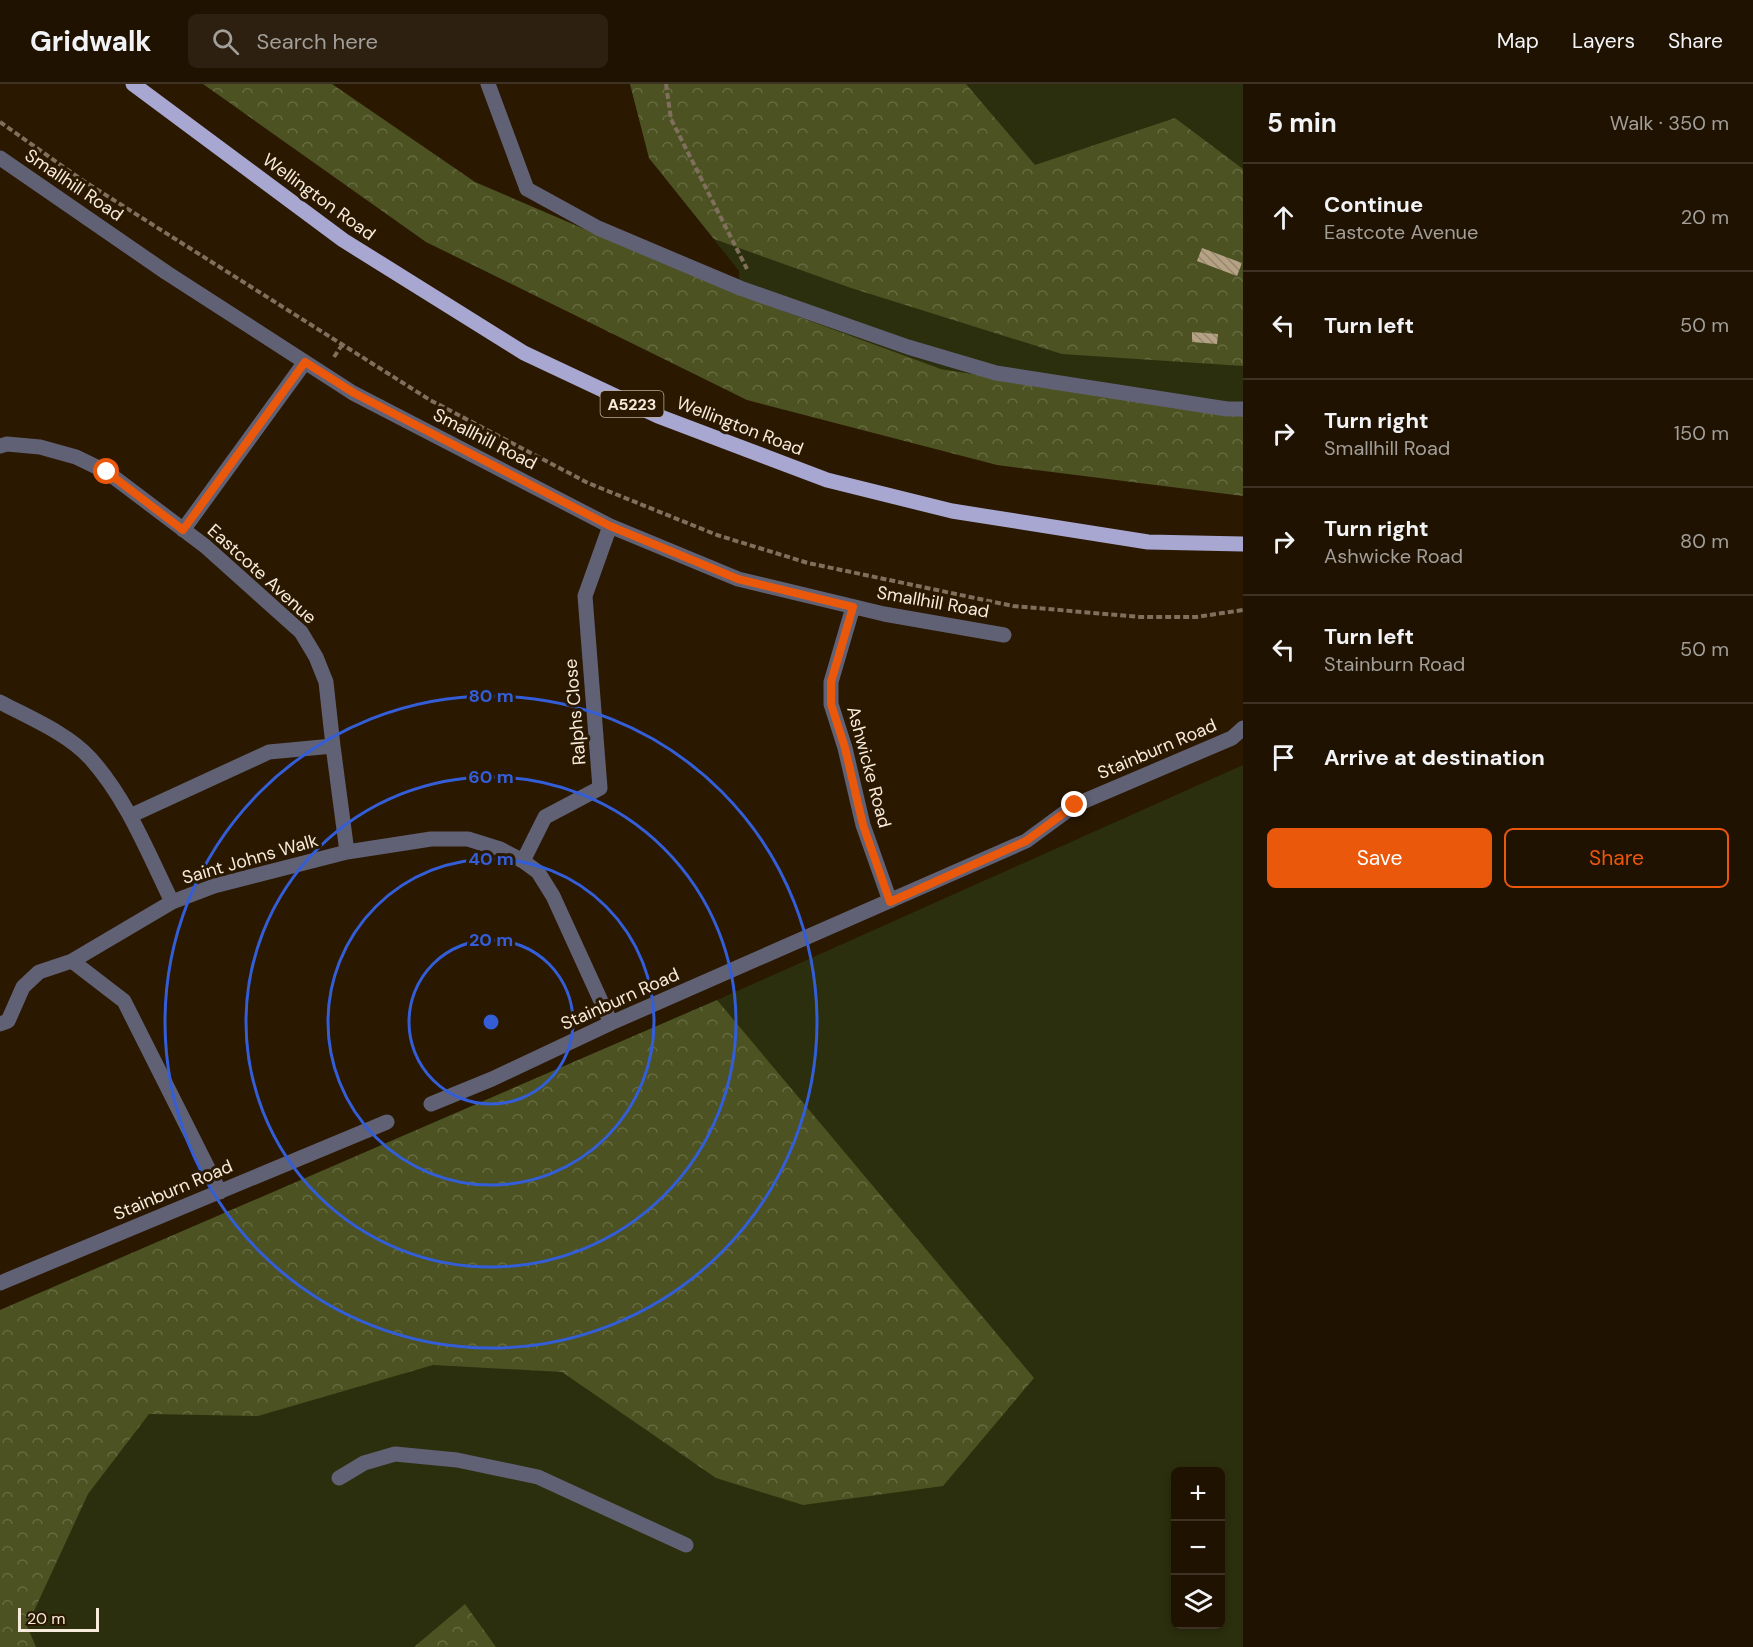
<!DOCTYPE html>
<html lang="en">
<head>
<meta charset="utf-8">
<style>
	body { margin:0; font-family:"DM Sans",sans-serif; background:#2d2010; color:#f1f3f6 }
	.controls { position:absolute; right:18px; bottom:18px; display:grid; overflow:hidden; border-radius:9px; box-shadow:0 3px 9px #0003 }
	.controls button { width:54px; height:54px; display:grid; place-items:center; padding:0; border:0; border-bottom:2px solid #3d3223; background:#201201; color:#f1f3f6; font:30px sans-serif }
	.scale { position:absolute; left:18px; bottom:15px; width:81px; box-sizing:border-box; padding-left:6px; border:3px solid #f7ebdc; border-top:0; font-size:16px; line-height:21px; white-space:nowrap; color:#f7ebdc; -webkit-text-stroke:4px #2a1801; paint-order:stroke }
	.stop { position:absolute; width:18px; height:18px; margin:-14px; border:4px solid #ea580c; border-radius:50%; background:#fff }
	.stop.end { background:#ea580c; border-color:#fff; box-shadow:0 2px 6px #0008 }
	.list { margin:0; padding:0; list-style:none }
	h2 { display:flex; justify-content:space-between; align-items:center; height:78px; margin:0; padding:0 24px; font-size:26px }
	h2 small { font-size:20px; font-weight:400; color:#a29e99 }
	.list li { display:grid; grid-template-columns:39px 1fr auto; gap:18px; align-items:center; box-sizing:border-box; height:108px; padding:0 24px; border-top:2px solid #3d3223 }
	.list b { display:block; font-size:22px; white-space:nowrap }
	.list p { margin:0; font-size:20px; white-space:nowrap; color:#a29e99 }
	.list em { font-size:20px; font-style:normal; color:#a29e99 }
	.actions { display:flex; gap:12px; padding:18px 24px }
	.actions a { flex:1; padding:14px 0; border:2px solid #ea580c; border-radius:9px; text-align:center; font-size:21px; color:#ea580c }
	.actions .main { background:#ea580c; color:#fff }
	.icon { flex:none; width:33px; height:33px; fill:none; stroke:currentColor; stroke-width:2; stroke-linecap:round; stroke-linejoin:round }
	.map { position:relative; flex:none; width:1243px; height:1563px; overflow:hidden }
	header { display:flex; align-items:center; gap:36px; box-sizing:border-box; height:84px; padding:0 30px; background:#201201; border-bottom:2px solid #3d3223 }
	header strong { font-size:28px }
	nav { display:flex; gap:33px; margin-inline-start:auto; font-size:21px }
	.search { width:420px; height:54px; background:#2d2010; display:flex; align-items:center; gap:15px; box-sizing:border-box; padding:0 21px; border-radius:9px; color:#a29e99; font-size:22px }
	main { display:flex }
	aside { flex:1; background:#201201 }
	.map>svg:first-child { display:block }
	.green { fill:#2b2f0d; fill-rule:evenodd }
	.forest { fill:url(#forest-crowns) }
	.building { fill:url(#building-back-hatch) }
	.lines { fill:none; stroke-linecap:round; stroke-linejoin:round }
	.path { stroke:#7f6f5c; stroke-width:4; stroke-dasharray:6 3; stroke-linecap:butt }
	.lane { stroke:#616175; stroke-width:15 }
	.street { stroke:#616175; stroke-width:15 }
	.primary { stroke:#a8a7d1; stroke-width:15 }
	.route { stroke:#ea580c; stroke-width:8 }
	.ring { fill:none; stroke:#335ed8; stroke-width:3 }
	.labels { text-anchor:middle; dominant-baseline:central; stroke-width:6; stroke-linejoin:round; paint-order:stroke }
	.shield { fill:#2a1801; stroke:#baac9a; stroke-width:1.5 }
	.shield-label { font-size:16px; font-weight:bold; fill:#f7ebdc }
	.street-label { font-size:18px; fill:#f7ebdc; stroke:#2a1801 }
	.centre { fill:#335ed8; stroke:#2a1801; stroke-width:3 }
	.ring-label { font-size:18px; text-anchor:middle; font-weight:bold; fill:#335ed8; stroke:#2a1801; stroke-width:6; stroke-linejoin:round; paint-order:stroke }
</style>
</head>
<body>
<header>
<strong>Gridwalk</strong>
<div class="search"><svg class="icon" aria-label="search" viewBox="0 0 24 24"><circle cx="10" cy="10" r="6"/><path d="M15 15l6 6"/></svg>Search here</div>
<nav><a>Map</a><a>Layers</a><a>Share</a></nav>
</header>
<main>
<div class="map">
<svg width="1243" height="1563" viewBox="0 0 1243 1563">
	<defs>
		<pattern id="forest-crowns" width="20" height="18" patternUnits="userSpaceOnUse" patternTransform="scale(1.5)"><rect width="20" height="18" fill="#4c5221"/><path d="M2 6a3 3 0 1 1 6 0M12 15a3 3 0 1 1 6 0" fill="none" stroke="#676b41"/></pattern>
		<pattern id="building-back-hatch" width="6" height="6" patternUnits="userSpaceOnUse" patternTransform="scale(1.5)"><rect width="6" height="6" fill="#b6a385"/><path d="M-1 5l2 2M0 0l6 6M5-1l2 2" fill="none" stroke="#968771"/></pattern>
	</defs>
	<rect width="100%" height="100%" fill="#2a1801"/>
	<path class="green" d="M630 0H1243V331H1229L941 285 739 211V187L649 74Z
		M1243 681V1563H0V1226L717 916ZM1176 1388H1220V1540H1176Z"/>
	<path class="forest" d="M203 0H332L475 98 729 207 941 285 1228 331H1243V412L997 381 747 316 426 158Z
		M630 0H966L1035 81 1175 34 1243 85V282L1062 270 851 204 714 155 649 74Z
		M717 916 1034 1294 943 1402 803 1421 716 1394 562 1288 433 1281 258 1332 149 1330 88 1410 27 1542 36 1563H0V1226Z
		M465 1520 496 1563H414Z"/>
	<path class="building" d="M1202 164 1242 179 1237 192 1197 177Z
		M1192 248 1218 250 1217 260 1192 258Z"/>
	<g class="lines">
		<path class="path" d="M666 0 671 35 747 185
			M0 38 82 96 430 316 588 399 717 451 808 479 1013 522 1140 533H1196L1243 526
			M334 273 342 261"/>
		<path class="lane" d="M527 105 598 144 740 204 908 263 996 289 1227 325H1243
			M339 1394 364 1379 395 1370 457 1376 538 1393 686 1461"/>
		<path class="street" d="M488 0 527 105
			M0 74 167 189 353 309 610 442 738 495 884 530 1004 551
			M0 362 7 360 40 363 76 373 107 388 205 462 301 548 316 573 326 598 333 662
			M183 446 305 278
			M853 523 831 598V620L845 664 863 741 890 817
			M0 618C30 634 67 649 90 674 127 715 148 769 172 818
			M130 732 269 668 333 662 347 768
			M523 777 545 733 600 704 585 512 610 442
			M72 877 124 917 220 1108
			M0 940 8 937 23 903 39 888 72 877 172 818 214 802 347 768 431 755H468L500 765 523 777 538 788 553 812 611 939
			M431 1020 492 995 611 939 1026 757 1075 721 1232 654 1243 644
			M0 1199 387 1038"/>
		<path class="primary" d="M133 0 343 156 524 269 658 332 827 396 952 427 1148 458 1243 460"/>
	</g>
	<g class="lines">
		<path class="route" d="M107 388 183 446 305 278 354 309 610 442 738 495 853 523 831 598V620L845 664 863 741 890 818 1026 757 1075 721"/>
	</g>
	<g class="ring">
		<circle cx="491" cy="938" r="82"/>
		<circle cx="491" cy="938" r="163"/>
		<circle cx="491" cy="938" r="245"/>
		<circle cx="491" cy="938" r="326"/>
	</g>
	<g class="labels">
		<rect class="shield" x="600.5" y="307" width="63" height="26" rx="4.5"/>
		<g class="shield-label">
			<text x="632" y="320">A5223</text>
		</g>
		<g class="street-label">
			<text transform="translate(74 101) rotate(34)">Smallhill Road</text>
			<text transform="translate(319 113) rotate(36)">Wellington Road</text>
			<text transform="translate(740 342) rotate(21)">Wellington Road</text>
			<text transform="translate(485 355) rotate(27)">Smallhill Road</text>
			<text transform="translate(262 490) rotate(42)">Eastcote Avenue</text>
			<text transform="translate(933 518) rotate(10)">Smallhill Road</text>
			<text transform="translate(575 628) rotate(-95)">Ralphs Close</text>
			<text transform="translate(1157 665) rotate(-23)">Stainburn Road</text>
			<text transform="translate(869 683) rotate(75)">Ashwicke Road</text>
			<text transform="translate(250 775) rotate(-16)">Saint Johns Walk</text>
			<text transform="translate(620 915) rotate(-24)">Stainburn Road</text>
			<text transform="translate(173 1106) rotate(-23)">Stainburn Road</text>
		</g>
	</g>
	<circle cx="491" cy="938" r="9" class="centre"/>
	<g class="ring-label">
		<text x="491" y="618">80 m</text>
		<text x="491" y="699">60 m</text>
		<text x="491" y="781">40 m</text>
		<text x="491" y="862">20 m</text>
	</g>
</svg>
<div class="controls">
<button>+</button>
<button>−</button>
<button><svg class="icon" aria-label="layers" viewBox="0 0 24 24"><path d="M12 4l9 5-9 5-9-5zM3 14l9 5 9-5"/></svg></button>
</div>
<div class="scale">20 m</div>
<div class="stop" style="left:107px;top:388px"></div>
<div class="stop end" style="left:1075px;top:721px"></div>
</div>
<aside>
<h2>5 min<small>Walk · 350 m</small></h2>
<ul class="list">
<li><svg class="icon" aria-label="ahead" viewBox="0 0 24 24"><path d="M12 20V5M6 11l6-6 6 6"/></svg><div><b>Continue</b><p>Eastcote Avenue</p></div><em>20 m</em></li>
<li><svg class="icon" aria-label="left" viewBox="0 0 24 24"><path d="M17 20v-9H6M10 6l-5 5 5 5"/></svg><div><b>Turn left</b></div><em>50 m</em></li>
<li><svg class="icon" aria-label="right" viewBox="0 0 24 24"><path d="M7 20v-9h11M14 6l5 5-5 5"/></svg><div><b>Turn right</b><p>Smallhill Road</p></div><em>150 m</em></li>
<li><svg class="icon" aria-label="right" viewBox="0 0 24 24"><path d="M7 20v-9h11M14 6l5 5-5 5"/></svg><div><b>Turn right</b><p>Ashwicke Road</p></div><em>80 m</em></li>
<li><svg class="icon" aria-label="left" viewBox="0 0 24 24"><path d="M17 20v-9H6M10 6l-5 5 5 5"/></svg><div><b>Turn left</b><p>Stainburn Road</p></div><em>50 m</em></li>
<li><svg class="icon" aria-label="arrive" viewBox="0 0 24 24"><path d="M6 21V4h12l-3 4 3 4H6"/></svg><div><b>Arrive at destination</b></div></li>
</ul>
<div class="actions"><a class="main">Save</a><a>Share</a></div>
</aside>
</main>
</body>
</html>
